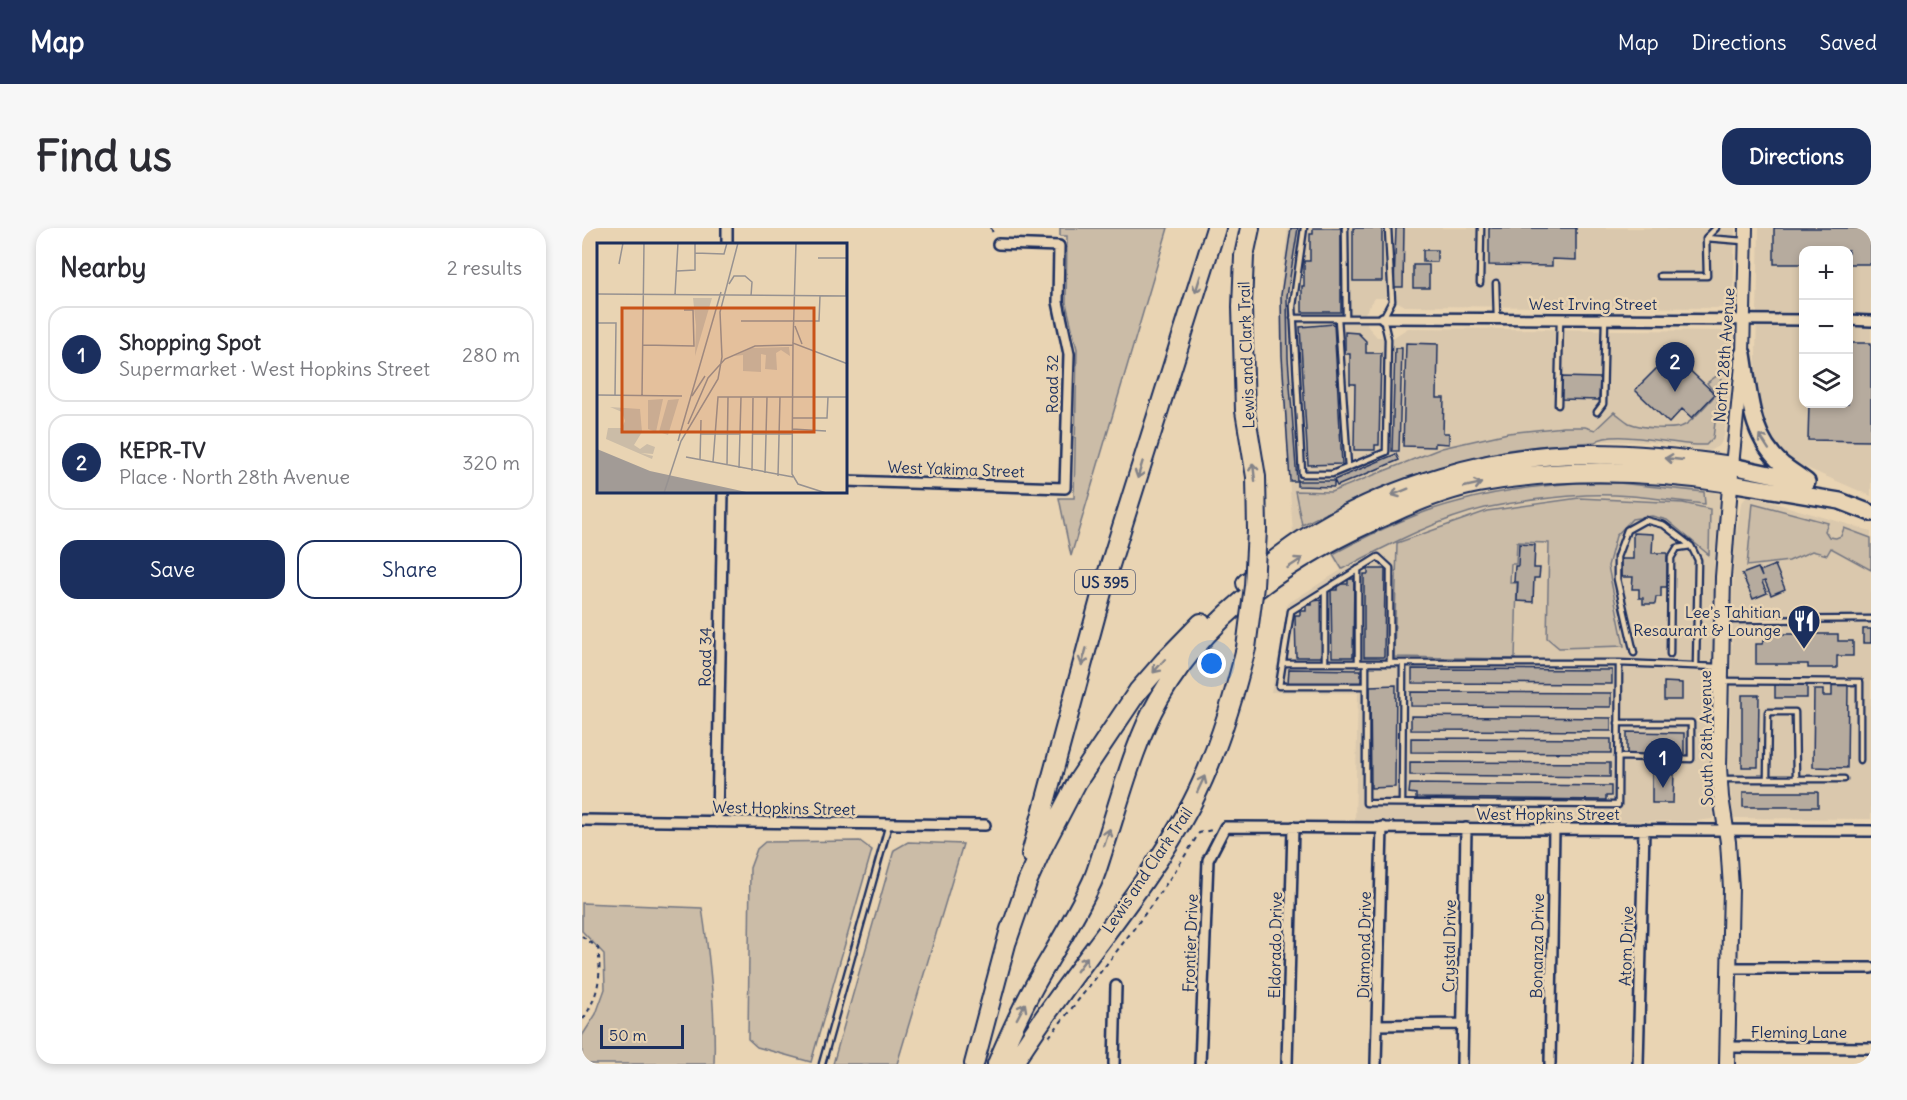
<!DOCTYPE html>
<html lang="en">
<head>
<meta charset="utf-8">
<style>
	body { margin:0; font-family:Delius,sans-serif; background:#f7f7f7; color:#2b2b33 }
	.controls { position:absolute; right:18px; top:18px; display:grid; overflow:hidden; border-radius:12px; box-shadow:0 3px 9px #0003 }
	.controls button { width:54px; height:54px; display:grid; place-items:center; padding:0; border:0; border-bottom:2px solid #e1e1e2; background:#fff; color:#2b2b33; font:30px sans-serif }
	.scale { position:absolute; left:18px; bottom:15px; width:84px; box-sizing:border-box; padding-left:6px; border:3px solid #1b2f5e; border-top:0; font-size:16px; line-height:21px; white-space:nowrap; color:#1b2f5e; -webkit-text-stroke:4px #e9d4b3; paint-order:stroke }
	.you { position:absolute; left:630px; top:436px; width:21px; height:21px; margin:-15px; border:4px solid #fff; border-radius:50%; background:#1a73e8; box-shadow:0 0 0 9px #1a73e833 }
	.badge { display:grid; place-items:center; width:39px; height:39px; border-radius:50%; background:#1b2f5e; color:#fff; font-size:20px; font-weight:700 }
	.pin { position:absolute; translate:-50% -50px; filter:drop-shadow(0 2px 3px #0008) }
	.pin::after { content:''; position:absolute; top:32px; width:21px; height:18px; background:inherit; clip-path:polygon(0 0,100% 0,50% 100%) }
	.list { margin:0; padding:0; list-style:none }
	h2 { display:flex; justify-content:space-between; align-items:center; height:78px; margin:0; padding:0 24px; font-size:26px }
	h2 small { font-size:20px; font-weight:400; color:#7c7c81 }
	.list li { display:grid; grid-template-columns:39px 1fr auto; gap:18px; align-items:center; box-sizing:border-box; height:96px; margin:0 12px 12px; padding:0 12px; border:2px solid #e1e1e2; border-radius:18px }
	.list b { display:block; font-size:22px; white-space:nowrap }
	.list p { margin:0; font-size:20px; white-space:nowrap; color:#7c7c81 }
	.list em { font-size:20px; font-style:normal; color:#7c7c81 }
	.actions { display:flex; gap:12px; padding:18px 24px }
	.actions a { flex:1; padding:14px 0; border:2px solid #1b2f5e; border-radius:18px; text-align:center; font-size:21px; color:#1b2f5e }
	.actions .main { background:#1b2f5e; color:#fff }
	.icon { flex:none; width:33px; height:33px; fill:none; stroke:currentColor; stroke-width:2; stroke-linecap:round; stroke-linejoin:round }
	.map { position:relative; flex:none; width:1289px; height:836px; overflow:hidden; border-radius:18px }
	header { display:flex; align-items:center; gap:36px; box-sizing:border-box; height:84px; padding:0 30px; background:#1b2f5e; color:#fff }
	header strong { font-size:28px }
	nav { display:flex; gap:33px; margin-inline-start:auto; font-size:21px }
	.intro { display:flex; align-items:center; justify-content:space-between; box-sizing:border-box; height:144px; padding:0 36px }
	h1 { margin:0; font-size:42px }
	.button { padding:15px 27px; border-radius:18px; background:#1b2f5e; color:#fff; font-size:21px; font-weight:700 }
	main { display:flex; gap:36px; padding:0 36px }
	aside { flex:1; background:#fff; border-radius:18px; box-shadow:0 3px 9px #0003 }
	.map>svg:first-child { display:block }
	.built { fill:#dac8ad; fill-rule:evenodd }
	.green { fill:#cbbca7; stroke:#737682; stroke-width:1.5 }
	.building { fill:#b6ab9e; stroke:#1b2f5e; stroke-width:1.5 }
	.lines { fill:none; stroke-linecap:round; stroke-linejoin:round }
	.service-casing { stroke:#1b2f5e; stroke-width:9 }
	.minor-casing { stroke:#1b2f5e; stroke-width:14 }
	.tertiary-casing { stroke:#1b2f5e; stroke-width:16 }
	.secondary-casing { stroke:#1b2f5e; stroke-width:18 }
	.primary-casing { stroke:#1b2f5e; stroke-width:20 }
	.motorway-casing { stroke:#1b2f5e; stroke-width:22 }
	.path { stroke:#1b2f5e; stroke-width:2; stroke-dasharray:4.5 4.5; stroke-linecap:butt }
	.service { stroke:#e9d4b3; stroke-width:4.5 }
	.minor { stroke:#e9d4b3; stroke-width:9 }
	.tertiary { stroke:#e9d4b3; stroke-width:12 }
	.secondary { stroke:#e9d4b3; stroke-width:14 }
	.primary { stroke:#e9d4b3; stroke-width:15 }
	.motorway { stroke:#e9d4b3; stroke-width:18 }
	.motorway-bridge-casing { stroke:#1b2f5e; stroke-width:22; stroke-linecap:butt }
	.motorway-bridge { stroke:#e9d4b3; stroke-width:18 }
	.oneway { stroke:#828288 }
	.labels { text-anchor:middle; dominant-baseline:central; stroke-width:5; stroke-linejoin:round; paint-order:stroke }
	.shield { fill:#e9d4b3; stroke:#596078; stroke-width:1.5 }
	.shield-label { font-size:15px; font-weight:bold; fill:#1b2f5e }
	.street-label { font-size:16px; fill:#1b2f5e; stroke:#e9d4b3 }
	.poi-label { font-size:16px; fill:#1b2f5e; stroke:#e9d4b3; text-anchor:end }
	.inset-road { fill:none; stroke:#979291; stroke-width:1.5 }
	.view { fill:#c95318; fill-opacity:0.15; stroke:#c95318; stroke-width:3 }
	.inset-edge { fill:none; stroke:#1b2f5e; stroke-width:3 }
</style>
</head>
<body>
<header>
<strong>Map</strong>
<nav><a>Map</a><a>Directions</a><a>Saved</a></nav>
</header>
<div class="intro"><h1>Find us</h1><a class="button">Directions</a></div>
<main>
<aside>
<h2>Nearby<small>2 results</small></h2>
<ul class="list">
<li><span class="badge">1</span><div><b>Shopping Spot</b><p>Supermarket · West Hopkins Street</p></div><em>280 m</em></li>
<li><span class="badge">2</span><div><b>KEPR-TV</b><p>Place · North 28th Avenue</p></div><em>320 m</em></li>
</ul>
<div class="actions"><a class="main">Save</a><a>Share</a></div>
</aside>
<div class="map">
<svg width="1289" height="836" viewBox="0 0 1289 836">
	<rect width="100%" height="100%" fill="#e9d4b3"/>
	<filter id="ink" filterUnits="userSpaceOnUse"><feTurbulence type="fractalNoise" baseFrequency=".0167" numOctaves="2"/><feDisplacementMap in="SourceGraphic" scale="12" xChannelSelector="R" yChannelSelector="G"/><feConvolveMatrix kernelMatrix="1 2 1 2 8 2 1 2 1" color-interpolation-filters="sRGB"/></filter>
	<g filter="url(#ink)">
		<path class="built" d="M706 0H1153L1151 80 823 78 809 70H793L783 85 786 99 795 109H812L826 100 1150 103 1149 149 1142 208 1138 217 1127 223 1068 214 1025 213 977 215 928 223 875 235 828 250 761 278 711 305 698 117 699 54Z
			M1177 0H1289V268L1202 230 1185 215 1173 170ZM1222 22H1266V176H1222Z
			M1002 253H1043L1121 261 1138 266 1132 339 1131 591 1114 593 773 594 776 465 689 464 700 411 705 376 759 342 748 324 827 288 869 274 910 264 954 257Z
			M1165 268 1175 270 1289 303V591L1151 590 1147 542 1152 318 1159 276Z"/>
		<path class="green" d="M478 0H586L489 328 477 270H492L495 121 484 75 485 8H478Z
			M1136 147 1139 149 1131 210 1124 217C1099 219 1032 200 1013 214 983 216 952 217 922 223 850 238 784 264 720 297L713 263 749 264 860 220 926 205 982 199H1003L1013 202 1032 184C1037 187 1042 192 1047 195 1058 200 1093 203 1103 197 1113 191 1125 175 1134 167L1125 155Z
			M995 255H1037L1122 264 1123 276C1084 272 1043 265 1004 267 971 269 936 273 903 280 853 292 805 318 760 341L751 326C790 305 832 285 875 274 914 263 955 258 995 255Z
			M997 270 1101 275 1128 281 1127 327 1085 292 1070 288 1050 291 1034 308 1026 338 1042 418 977 420 965 410 967 315 935 314 934 336H929L928 355H935L933 431 812 429 815 315 905 283Z
			M1171 275 1246 295 1243 303 1247 309 1254 310 1259 308 1262 300 1289 310V342L1249 320 1245 327 1230 323 1207 333 1165 338Z
			M278 613 290 622 229 834 175 819 166 811 168 640 175 621 183 614Z
			M326 614 381 616 315 836H251L312 622Z
			M0 675 120 680C128 732 134 784 132 836H0V808L14 786 23 761 22 726 0 703Z"/>
		<path class="building" d="M709 0H716L705 68 706 130 715 253H708L700 128 699 67Z
			M731 0H759V84H720V58H722V33H728V6H731Z
			M771 0H800V53H771Z
			M814 0H822L821 59H812Z
			M907 0H994V32L970 31V38L907 37Z
			M1192 0H1289V36H1266V22H1222V36H1192Z
			M841 22H855V34H841Z
			M831 37H847V60H831Z
			M752 96 760 236 726 237 718 99Z
			M763 104 776 105 784 113V125H799L797 217H793V222H772L773 156H768V126H763Z
			M824 115 856 116 855 170H862L861 205H867V216L853 215V219L821 218Z
			M1266 115H1289V213L1226 212 1227 176H1266Z
			M813 120H820L817 223H810Z
			M1081 134 1093 145 1101 136 1133 166 1110 190 1100 181 1087 195 1053 162Z
			M979 149 1018 150 1017 172 979 171Z
			M814 226 817 232 755 258 752 252Z
			M715 253H752V259L715 258Z
			M1051 305 1071 306 1070 325H1085V359H1079V369H1074L1073 376H1061V370H1057V361H1050L1051 349H1039V331H1051Z
			M937 316 953 317 952 340H958L957 350H952L951 374 935 373 936 354H932L933 338H936Z
			M1193 337 1203 361 1189 367 1183 353 1180 354 1185 365 1171 371 1160 346 1176 340 1180 349 1178 343Z
			M786 341H803L802 429H782V346H786Z
			M766 351H772L771 429H750L749 362H755V356H766Z
			M740 372V429H714L713 387H718V383H724V377H730V373Z
			M1281 401H1289V415H1281Z
			M1188 403 1199 406H1256V413H1271V428H1255V440H1226V436H1174V416H1180Z
			M707 441 779 442V455H706Z
			M830 441 1030 442V456L830 455Z
			M1082 454 1100 455V472H1082Z
			M1193 455H1225V470H1193Z
			M1250 456 1266 457 1265 540 1231 539 1232 462H1241V468H1250Z
			M814 457 813 559 789 560 788 458Z
			M829 464 1029 465V479L829 478Z
			M1160 467H1177L1176 539H1160Z
			M829 488 1029 490V503L829 502Z
			M1045 504 1102 505V527H1045Z
			M829 510 1029 511V525L829 524Z
			M828 534 1028 535V549L828 547Z
			M1070 544H1092L1091 575H1070Z
			M828 556 1029 558V568H1024V572L834 570V566L827 565Z
			M1161 564H1236V579H1161Z"/>
		<g class="lines">
			<g class="service-casing">
				<path id="service" d="M722 0 711 78 720 246H750L804 224 806 111 801 90 810 73 806 0
					M763 0 764 89
					M1134 0 1124 10 1161 13
					M1078 48H1125L1124 10
					M898 55 899 0
					M914 55 915 90
					M711 90H801
					M756 90 766 239
					M976 177 978 91
					M1015 184 1021 176 1023 91
					M743 362V435
					M1143 392 1289 391
					M1052 425 1035 351V329L1045 302 1063 292 1082 297 1109 318 1116 332 1114 438
					M1088 426 1089 330 1095 320 1109 318
					M701 435H1037L1136 439
					M776 435V341
					M784 435V575L1036 577 1037 435
					M1141 453 1278 454V532
					M784 458H697L709 383 796 329 808 340V435
					M1036 529 1109 531V495H1036
					M1140 551H1262
					M1185 551 1186 484H1213L1214 551
					M820 575 821 435
					M240 836 307 596"/>
			</g>
			<g class="minor-casing">
				<path id="minor" d="M145 16V0
					M801 90 1222 92
					M1266 92 1289 93
					M264 253 483 260 487 126 476 74 477 18 416 16
					M0 592 403 597
					M135 594 141 264
					M1148 740H1289
					M795 797 881 796
					M1146 819 1289 820
					M532 836 534 758
					M618 836 626 632 643 599 1289 603
					M705 836 711 599
					M794 836 800 599
					M880 836 884 600
					M968 836 972 601
					M1056 836 1062 601"/>
			</g>
			<g class="tertiary-casing">
				<path id="tertiary" d="M1150 238 1161 126 1164 0"/>
			</g>
			<g class="secondary-casing">
				<path id="secondary" d="M1145 836 1149 660 1146 614 1139 569 1137 539 1141 349 1149 245"/>
			</g>
			<g class="primary-casing">
				<path id="primary" d="M1161 126C1168 167 1167 208 1201 237 1209 243 1217 248 1225 254
					M1150 238 1216 252
					M1148 255 1258 273 1289 285"/>
			</g>
			<g class="motorway-casing">
				<path id="motorway" d="M668 0 662 28 660 79 663 183 674 249 675 302
					M664 355C685 338 706 320 730 306 806 259 910 227 999 226 1050 225 1100 231 1150 238
					M449 626 523 353 634 0
					M425 713 446 652 461 619 495 554 556 463 583 432 619 395
					M392 836 428 701
					M415 836C428 805 442 775 459 746 477 715 495 686 510 654 516 641 519 627 524 614 539 568 553 513 577 471 627 383 715 325 807 286 835 273 865 261 896 255 979 240 1066 242 1148 255
					M431 836C486 747 561 668 610 575 635 526 651 473 664 420"/>
			</g>
			<path class="path" d="M409 0 412 8
				M0 708 16 720C20 749 16 769 0 793
				M467 809C519 743 574 677 617 605L630 602"/>
			<use href="#service" class="service"/>
			<use href="#minor" class="minor"/>
			<use href="#tertiary" class="tertiary"/>
			<use href="#secondary" class="secondary"/>
			<use href="#primary" class="primary"/>
			<use href="#motorway" class="motorway"/>
			<g class="motorway-bridge-casing">
				<path id="motorway-bridge" d="M664 420 672 358 675 302"/>
			</g>
			<use href="#motorway-bridge" class="motorway-bridge"/>
		</g>
		<defs><path id="oneway-shaft" d="M-6 0H5M1.5-3L5.5 0L1.5 3" fill="none" stroke-width="1.6" stroke-linecap="round" stroke-linejoin="round" transform="scale(1.5)"/></defs>
		<g class="oneway">
			<use href="#oneway-shaft" transform="translate(616 56) rotate(107)"/>
			<use href="#oneway-shaft" transform="translate(1182 214) rotate(-123)"/>
			<use href="#oneway-shaft" transform="translate(1092 231) rotate(-174)"/>
			<use href="#oneway-shaft" transform="translate(558 242) rotate(107)"/>
			<use href="#oneway-shaft" transform="translate(672 244) rotate(-97)"/>
			<use href="#oneway-shaft" transform="translate(891 257) rotate(-13)"/>
			<use href="#oneway-shaft" transform="translate(818 264) rotate(158)"/>
			<use href="#oneway-shaft" transform="translate(713 335) rotate(-33)"/>
			<use href="#oneway-shaft" transform="translate(502 429) rotate(106)"/>
			<use href="#oneway-shaft" transform="translate(577 438) rotate(131)"/>
			<use href="#oneway-shaft" transform="translate(619 556) rotate(-65)"/>
			<use href="#oneway-shaft" transform="translate(525 609) rotate(-72)"/>
			<use href="#oneway-shaft" transform="translate(500 736) rotate(-54)"/>
			<use href="#oneway-shaft" transform="translate(439 783) rotate(-62)"/>
		</g>
	</g>
	<defs>
		<g id="restaurant-pin" transform="scale(1.725)"><path d="M0 17L-7.5 6A9.5 9.5 0 1 1 7.5 6Z" fill="#1b2f5e" stroke="#e9d4b3"/><path d="M-5-6h1v4h1v-4h1v4h1v-4h1v5L-1.5 .5V6h-2V.5L-5-1ZM5-6V6H3V1.5H1.5Q1.5-4 5-6Z" fill="#fff"/></g>
	</defs>
	<g fill-rule="evenodd">
		<use href="#restaurant-pin" x="1222" y="393"/>
	</g>
	<g class="labels">
		<rect class="shield" x="493" y="342" width="60" height="24" rx="4.5"/>
		<g class="shield-label">
			<text x="523" y="354">US 395</text>
		</g>
		<g class="street-label">
			<text x="1011" y="76">West Irving Street</text>
			<text transform="translate(664 127) rotate(-92)">Lewis and Clark Trail</text>
			<text transform="translate(1142 127) rotate(-86)">North 28th Avenue</text>
			<text transform="translate(470 156) rotate(-90)">Road 32</text>
			<text transform="translate(374 241) rotate(2)">West Yakima Street</text>
			<text transform="translate(123 429) rotate(-89)">Road 34</text>
			<text transform="translate(1124 510) rotate(-91)">South 28th Avenue</text>
			<text transform="translate(202 580) rotate(1)">West Hopkins Street</text>
			<text x="966" y="586">West Hopkins Street</text>
			<text transform="translate(565 642) rotate(-56)">Lewis and Clark Trail</text>
			<text transform="translate(608 715) rotate(-88)">Frontier Drive</text>
			<text transform="translate(693 717) rotate(-89)">Eldorado Drive</text>
			<text transform="translate(782 717) rotate(-89)">Diamond Drive</text>
			<text transform="translate(867 718) rotate(-89)">Crystal Drive</text>
			<text transform="translate(955 718) rotate(-89)">Bonanza Drive</text>
			<text transform="translate(1044 718) rotate(-88)">Atom Drive</text>
			<text x="1217" y="804">Fleming Lane</text>
		</g>
		<g class="poi-label">
			<text x="1199" y="384">Lee's Tahitian<tspan x="1199" dy="18">Resaurant &amp; Lounge</tspan></text>
		</g>
	</g>
	<g transform="translate(15 15)">
		<rect width="250" height="250" fill="#e9d4b3"/>
		<path d="M96 55H115L98 113 99 83ZM192 104 193 113 184 107 179 110 180 127 168 126 169 112 164 111V129L146 128V112L137 113 155 105ZM66 156 59 189 51 186V157ZM82 156 71 192 62 189 71 157ZM13 164 43 166 45 189 37 202 43 206 50 201 58 204 56 211 44 210 56 213 55 216 9 196 11 185H25L28 178 25 169Z" fill="#cbbca7"/>
		<path d="M0 206 53 228 154 250H0Z" fill="#a29b96"/>
		<path class="inset-road" d="M98 10 127 11 130 0M221 15H250M22 21 26 0M80 28 98 27V0M132 41 137 33H148L155 39 154 53M0 51 251 53M78 52 81 0M249 53 250 0M144 78H222L223 53M0 80H19L18 152M198 83 205 101M196 100 199 0M46 102 97 103 96 67H87M0 152 85 153M45 153 47 0M95 153 108 133M196 175H230L231 154M91 181 111 135 128 116 158 103 196 102M195 186 229 188M104 191H143M156 191H195M81 198 124 49M89 214 196 234M103 217 104 177M116 219 121 154H251M130 222 131 154M142 225 144 154M155 228 156 155M168 230 170 154M181 233 183 154M67 250 84 198 121 136 125 114 123 69 141 0M229 250 201 241 195 231 196 100 251 121"/>
		<path class="view" d="M25 65H217V189H25Z"/>
		<rect width="250" height="250" class="inset-edge"/>
	</g>
</svg>
<div class="controls">
<button>+</button>
<button>−</button>
<button><svg class="icon" aria-label="layers" viewBox="0 0 24 24"><path d="M12 4l9 5-9 5-9-5zM3 14l9 5 9-5"/></svg></button>
</div>
<div class="scale">50 m</div>
<div class="you"></div>
<div class="pin badge" style="left:1081px;top:560px">1</div>
<div class="pin badge" style="left:1093px;top:164px">2</div>
</div>
</main>
</body>
</html>
